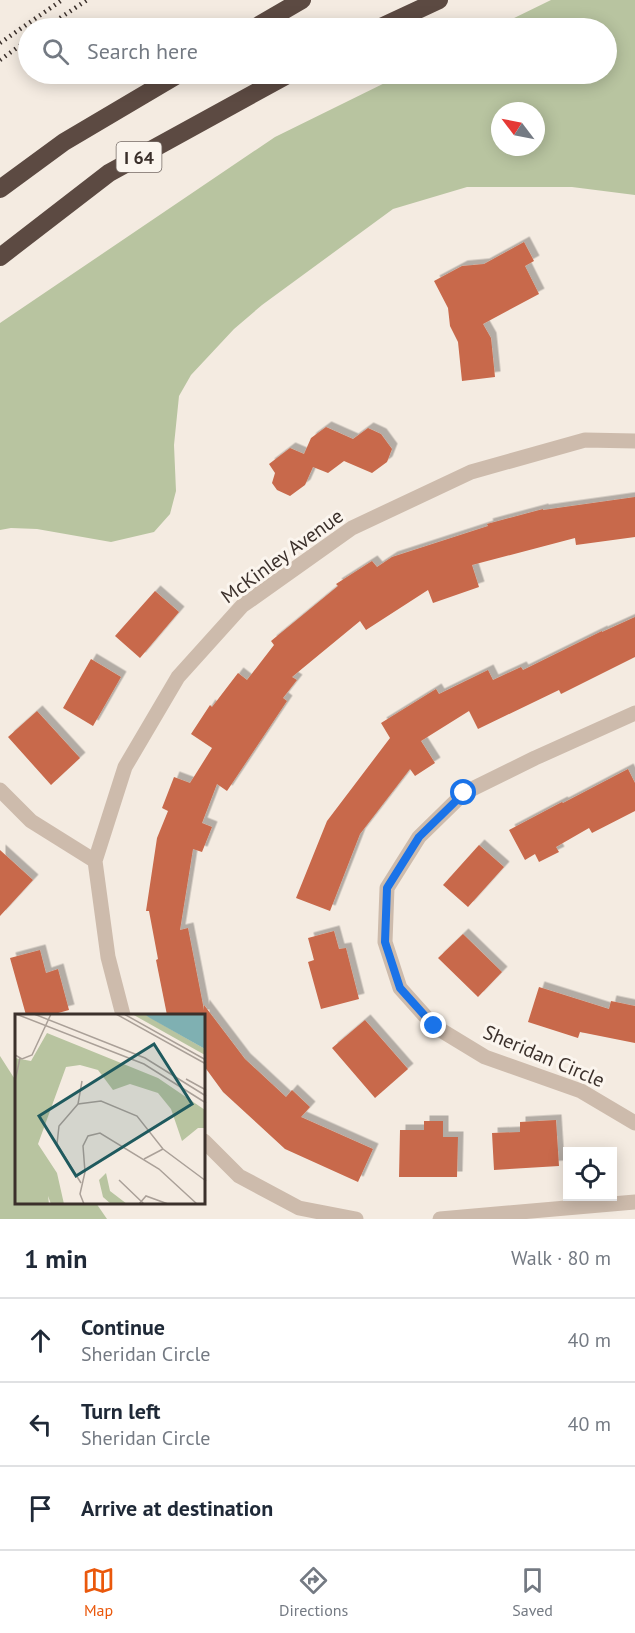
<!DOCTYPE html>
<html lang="en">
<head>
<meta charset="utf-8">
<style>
	body { margin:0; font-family:"PT Sans",sans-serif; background:#f6f6f7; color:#1f2937 }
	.controls { position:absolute; right:18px; bottom:18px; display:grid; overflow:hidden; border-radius:0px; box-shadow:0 3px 15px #0003 }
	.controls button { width:54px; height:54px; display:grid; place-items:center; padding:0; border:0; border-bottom:2px solid #e0e1e3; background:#fff; color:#1f2937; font:30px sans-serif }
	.compass { position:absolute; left:491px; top:102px; width:54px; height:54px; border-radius:50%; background:#fff; box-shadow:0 3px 15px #0003; rotate:302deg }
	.stop { position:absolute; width:18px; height:18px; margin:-14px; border:4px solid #1a73e8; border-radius:50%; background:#fff }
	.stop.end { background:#1a73e8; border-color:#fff; box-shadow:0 2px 6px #0008 }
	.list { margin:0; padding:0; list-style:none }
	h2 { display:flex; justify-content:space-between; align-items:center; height:78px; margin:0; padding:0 24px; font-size:26px }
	h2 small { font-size:20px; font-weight:400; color:#747a83 }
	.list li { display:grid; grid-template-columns:39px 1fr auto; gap:18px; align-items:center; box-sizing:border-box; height:84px; padding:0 24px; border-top:2px solid #e0e1e3 }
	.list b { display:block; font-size:22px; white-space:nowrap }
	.list p { margin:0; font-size:20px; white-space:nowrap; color:#747a83 }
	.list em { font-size:20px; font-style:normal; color:#747a83 }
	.icon { flex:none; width:33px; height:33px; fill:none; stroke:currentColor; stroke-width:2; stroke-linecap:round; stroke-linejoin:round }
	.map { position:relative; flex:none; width:635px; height:1219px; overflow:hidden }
	.search { position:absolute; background:#fff; box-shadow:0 3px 15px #0003; left:18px; right:18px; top:18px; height:66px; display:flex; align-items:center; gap:15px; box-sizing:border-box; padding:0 21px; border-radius:33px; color:#747a83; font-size:22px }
	.sheet { height:330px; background:#fff }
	nav { display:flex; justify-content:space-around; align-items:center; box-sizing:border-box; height:84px; border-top:2px solid #e0e1e3; background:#fff; font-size:16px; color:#747a83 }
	nav a { display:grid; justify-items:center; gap:3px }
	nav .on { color:#ea580c }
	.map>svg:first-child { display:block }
	.green { fill:#b8c4a0; fill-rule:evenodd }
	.building { fill:#c8694b; filter:url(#shadow) }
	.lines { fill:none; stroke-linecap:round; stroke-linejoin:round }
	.minor { stroke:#cdbbac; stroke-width:15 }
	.motorway { stroke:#5c4a42; stroke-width:18 }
	.rail { stroke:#3b302b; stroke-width:4.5; stroke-dasharray:1.5 4.5; stroke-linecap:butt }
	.route { stroke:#1a73e8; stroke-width:8 }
	.labels { text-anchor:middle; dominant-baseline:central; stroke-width:6; stroke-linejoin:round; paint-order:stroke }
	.shield { fill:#fbf5ee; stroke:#756b66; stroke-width:1.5 }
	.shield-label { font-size:18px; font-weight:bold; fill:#3b302b }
	.street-label { font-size:20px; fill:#3b302b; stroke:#fbf5ee }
	.inset-road { fill:none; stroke:#aaa098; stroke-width:1.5 }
	.view { fill:#1f5a5e; fill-opacity:0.15; stroke:#1f5a5e; stroke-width:3 }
	.inset-edge { fill:none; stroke:#3b302b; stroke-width:3 }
</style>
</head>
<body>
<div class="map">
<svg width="635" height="1219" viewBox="0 0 635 1219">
	<defs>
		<filter id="shadow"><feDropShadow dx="5.5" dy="-5.5" stdDeviation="0" flood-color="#0004"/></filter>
	</defs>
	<rect width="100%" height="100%" fill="#f4ebe1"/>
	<path class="green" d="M551 0H635V195L572 187H467L393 209 262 305 234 329 191 375 179 396 174 445 176 491 170 514 154 532 111 542 37 529 11 528 0 530V323L275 137 403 74H606V28H494ZM500 111H536V147H500Z
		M0 1056 16 1081V1202L96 1203 107 1219H0Z"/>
	<path class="building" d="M524 242 534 261 525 266 539 294 483 324 491 338 495 377 462 381 458 342 450 326 448 308 434 281 462 266 484 264Z
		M326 427 353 439 368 428 381 434 392 449 387 462 372 473 344 461 328 473 313 467 305 485 290 496 277 490 272 483 275 473 269 464 290 448 304 454 311 438Z
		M635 497V537L576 545 575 538 472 565 479 587 433 603 428 590 366 630 360 621 292 677 297 680 283 698 287 701 227 791 217 784 202 823 212 827 202 852 193 849 180 930 188 928 204 1010V1005L245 1059 286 1097 292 1090 310 1107 301 1117 373 1149 358 1182 285 1149 223 1092 204 1066V1015H167L156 960 158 959 149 911H146L157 838 168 811 162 808 174 777 190 783 212 748 191 734 210 705 212 707 238 673 247 680 274 645 271 641 338 586 336 584 372 561 377 567 392 557 488 526 487 524 543 509V510Z
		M155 591 179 612 140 658 115 636Z
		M635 617V657L561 694 559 690 478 729 469 711 421 741 435 763 415 776 410 769 360 834 330 911 296 898 327 821 390 738 381 723 436 689 439 694 488 670 493 680 521 667 523 670 602 631V632Z
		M91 659 121 677 93 726 63 708Z
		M37 711 80 758 51 785 8 737Z
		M628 769 635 783V811L592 833 589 828 556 847 559 852 539 862 535 854 525 860 509 830 562 802 563 803Z
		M479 845 504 867 468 907 443 885Z
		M0 850 33 880 0 916Z
		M334 931 339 949 346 948 359 999 321 1009 308 962 314 960 308 938Z
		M463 934 502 972 478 997 438 958Z
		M40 950 46 973 58 969 69 1010 51 1015H26L10 958Z
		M539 987 609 1009 611 1001 635 1006V1043L580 1032 578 1038 528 1022Z
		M365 1020 408 1069 375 1098 332 1048Z
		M556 1120 559 1166 494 1170 492 1133 520 1132V1122Z
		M424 1121H443V1137H458L457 1177H399L400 1130H424Z"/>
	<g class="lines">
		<path class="minor" d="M635 713 535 758 464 793 419 837 387 888 385 942 400 988 434 1026 485 1057 581 1091 635 1123
			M0 790 31 821 95 861
			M123 1015 108 957 95 861 125 767 178 677 242 606 352 528 471 472 585 440 635 441
			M204 1141 239 1176 299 1208 356 1219
			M440 1219 635 1202"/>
		<path class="motorway" d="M254 28 302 0
			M379 28 439 0
			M0 189 64 142 179 74
			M0 257 109 173 289 74"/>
		<path class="rail" d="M45 28 87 0
			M0 43 62 0
			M0 60 28 40"/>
	</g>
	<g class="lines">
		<path class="route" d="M434 1026 400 988 385 942 387 888 419 837 464 793"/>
	</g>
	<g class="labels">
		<rect class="shield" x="116.5" y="142" width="45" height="30" rx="4.5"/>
		<g class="shield-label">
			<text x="139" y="157">I 64</text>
		</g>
		<g class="street-label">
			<text transform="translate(282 556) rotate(-36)">McKinley Avenue</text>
			<text transform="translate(544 1056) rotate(23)">Sheridan Circle</text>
		</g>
	</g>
	<g transform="translate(15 1014)">
		<rect width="190" height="190" fill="#f4ebe1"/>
		<path d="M117 0H129L190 35V41ZM32 19 143 64 190 96V114H183L167 127 156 95 143 79 115 70 98 76 83 56 65 51 51 53 23 130 42 159 49 190H36L33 182 34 190H0V44L16 47ZM91 159 95 177 112 190H96L88 183 84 166Z" fill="#b8c4a0"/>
		<path d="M129 0H190V35L135 4Z" fill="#7fb0b2"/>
		<path class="inset-road" d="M1 0 129 50 191 89M19 0 130 44 191 82M101 0 191 50M109 0 191 46M0 41 7 45 17 41 36 0M171 65 191 76M0 67 5 44M63 90 67 67M129 145 148 135M104 166 129 190M66 169 42 130 44 112 63 90 86 87 122 102 148 135 191 167M69 190 65 180 70 158 68 132 73 122 85 119 144 155 182 190M124 190 131 182 153 190"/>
		<path class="view" d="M139 30 177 90 61 162 24 102Z"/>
		<rect width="190" height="190" class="inset-edge"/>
	</g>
</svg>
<div class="controls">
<button><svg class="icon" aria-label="locate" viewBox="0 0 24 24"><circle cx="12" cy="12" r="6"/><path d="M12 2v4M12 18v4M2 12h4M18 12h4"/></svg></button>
</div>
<svg class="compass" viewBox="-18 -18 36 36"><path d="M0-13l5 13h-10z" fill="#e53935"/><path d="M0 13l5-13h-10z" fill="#747a83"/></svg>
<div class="stop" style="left:464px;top:793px"></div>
<div class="stop end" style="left:434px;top:1026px"></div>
<div class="search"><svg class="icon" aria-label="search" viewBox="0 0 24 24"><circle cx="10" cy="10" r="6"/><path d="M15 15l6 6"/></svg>Search here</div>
</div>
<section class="sheet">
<h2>1 min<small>Walk · 80 m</small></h2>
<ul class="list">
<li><svg class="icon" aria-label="ahead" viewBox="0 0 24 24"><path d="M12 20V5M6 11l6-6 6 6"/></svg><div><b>Continue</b><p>Sheridan Circle</p></div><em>40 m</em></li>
<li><svg class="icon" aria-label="left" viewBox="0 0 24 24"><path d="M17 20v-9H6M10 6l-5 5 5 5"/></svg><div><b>Turn left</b><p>Sheridan Circle</p></div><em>40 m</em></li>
<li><svg class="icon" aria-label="arrive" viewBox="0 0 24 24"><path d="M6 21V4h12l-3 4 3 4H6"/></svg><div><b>Arrive at destination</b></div></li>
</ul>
</section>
<nav>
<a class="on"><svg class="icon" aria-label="map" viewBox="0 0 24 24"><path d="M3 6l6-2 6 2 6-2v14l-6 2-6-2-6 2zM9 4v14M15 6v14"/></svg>Map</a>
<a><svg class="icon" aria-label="directions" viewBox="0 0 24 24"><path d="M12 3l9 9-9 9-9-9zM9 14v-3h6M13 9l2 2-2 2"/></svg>Directions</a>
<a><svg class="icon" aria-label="saved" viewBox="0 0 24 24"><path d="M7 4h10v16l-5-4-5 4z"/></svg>Saved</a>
</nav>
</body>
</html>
